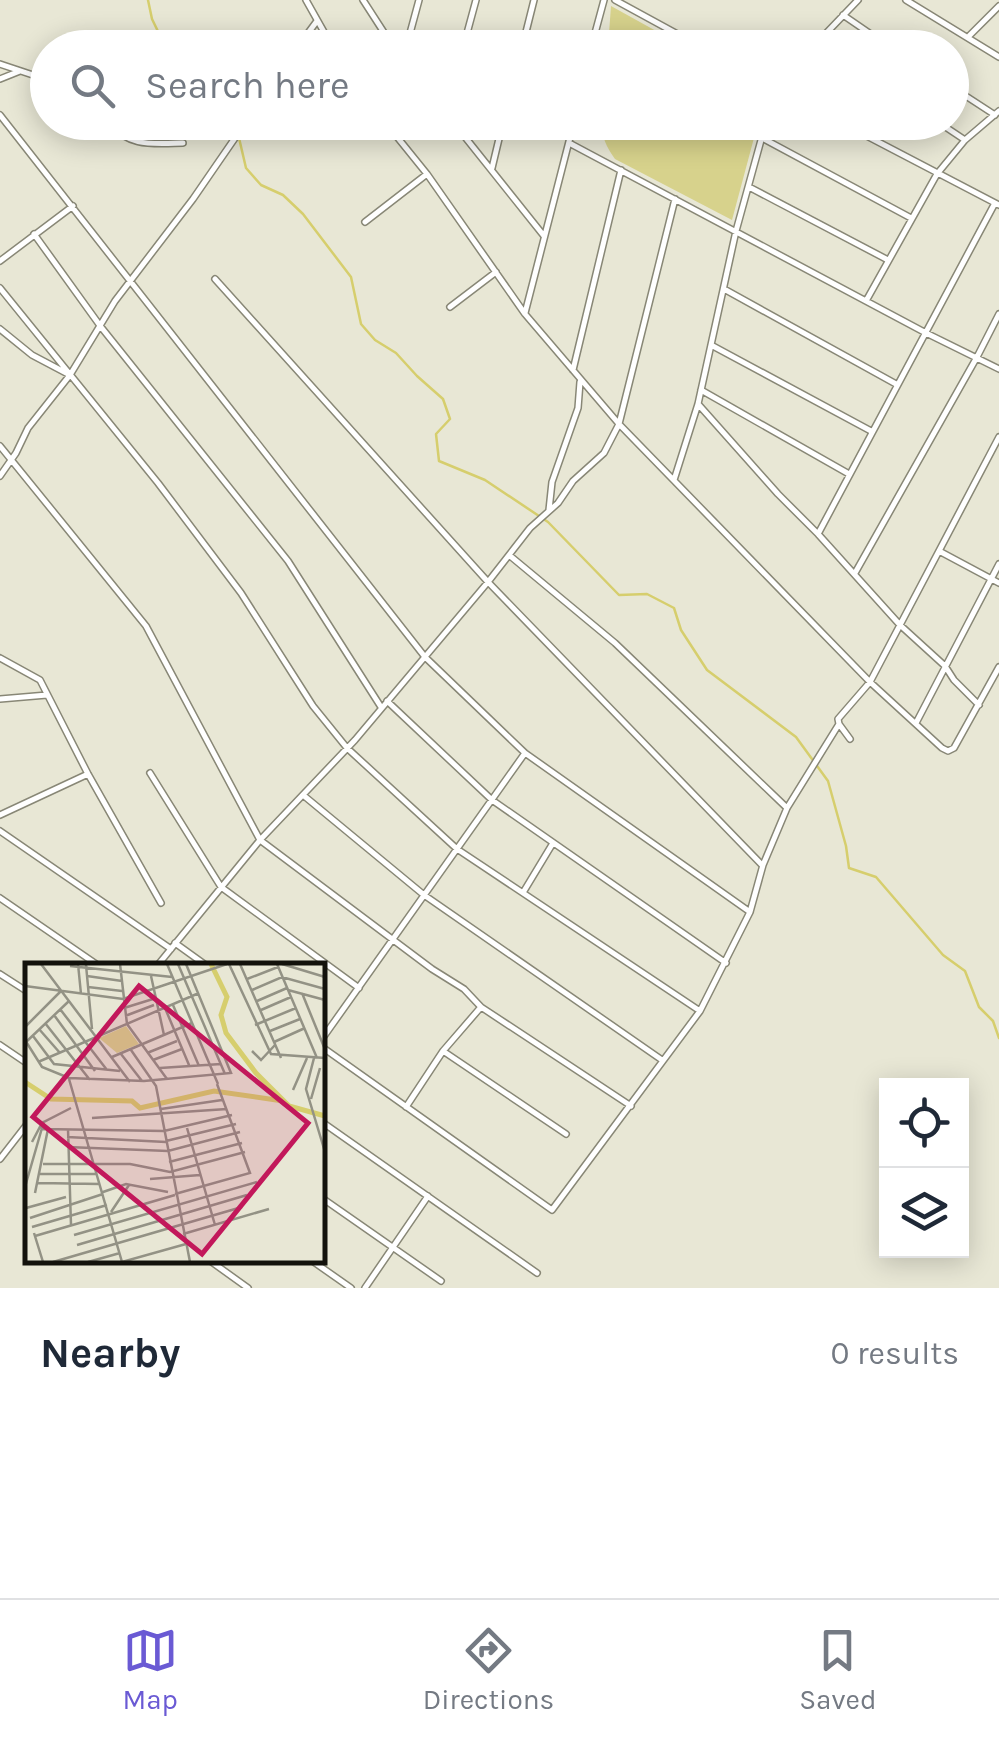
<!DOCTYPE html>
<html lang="en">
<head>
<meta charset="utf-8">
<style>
	body { margin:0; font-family:Karla,sans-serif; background:#f2f2f3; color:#1f2937 }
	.controls { position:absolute; right:30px; bottom:30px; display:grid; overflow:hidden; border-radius:0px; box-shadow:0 5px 25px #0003 }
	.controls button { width:90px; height:90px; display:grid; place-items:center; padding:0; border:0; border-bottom:2px solid #e0e1e3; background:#fff; color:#1f2937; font:50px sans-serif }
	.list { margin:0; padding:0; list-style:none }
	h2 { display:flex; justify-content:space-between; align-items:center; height:130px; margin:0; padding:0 40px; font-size:42px }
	h2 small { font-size:32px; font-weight:400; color:#747a83 }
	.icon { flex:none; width:55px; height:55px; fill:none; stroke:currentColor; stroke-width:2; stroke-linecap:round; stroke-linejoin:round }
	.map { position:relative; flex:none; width:999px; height:1288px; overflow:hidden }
	.search { position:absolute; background:#fff; box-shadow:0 5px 25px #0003; left:30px; right:30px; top:30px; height:110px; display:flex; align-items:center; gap:25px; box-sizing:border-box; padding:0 35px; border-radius:55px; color:#747a83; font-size:38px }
	.sheet { height:310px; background:#fff }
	nav { display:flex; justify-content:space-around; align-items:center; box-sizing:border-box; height:140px; border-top:2px solid #e0e1e3; background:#fff; font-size:28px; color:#747a83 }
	nav a { display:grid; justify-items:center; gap:5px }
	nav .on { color:#6a5ad4 }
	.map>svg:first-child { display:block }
	.green { fill:#d7d28c }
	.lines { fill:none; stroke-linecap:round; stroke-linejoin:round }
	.stream { stroke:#d6ce6d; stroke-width:2.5 }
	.street-casing { stroke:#888776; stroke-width:8 }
	.street { stroke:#fff; stroke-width:5 }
	.inset-river { fill:none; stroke:#d6ce6d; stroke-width:5 }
	.inset-road { fill:none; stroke:#939285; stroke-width:2.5 }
	.view { fill:#c2185b; fill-opacity:0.15; stroke:#c2185b; stroke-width:5 }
	.inset-edge { fill:none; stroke:#13120c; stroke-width:5 }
</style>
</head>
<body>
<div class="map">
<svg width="999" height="1288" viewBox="0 0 999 1288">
	<rect width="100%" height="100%" fill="#e8e7d5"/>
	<path class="green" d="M611 6 685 47H608Z
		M602 123H758L732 220 615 159C607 148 601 136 602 123Z"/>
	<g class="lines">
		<path class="stream" d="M148 0 152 19 166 48
			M239 138 246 168 261 185 283 195 303 214 351 277 361 324 375 340 396 353 417 376 443 399 450 419 436 434 439 461 485 480 548 522 619 595 647 594 674 608 681 630 707 670 796 737 828 781 846 846 849 868 876 877 943 955 965 971 979 1007 993 1021 999 1038"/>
		<g class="street-casing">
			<path id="street" d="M306 0 333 48
				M363 0 394 48
				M615 0 703 48
				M906 0 999 57
				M843 15 891 48
				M969 36 999 6
				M297 48 317 21
				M406 48 419 0
				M463 48 476 0
				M522 48 534 0
				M591 48 604 0
				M812 48 858 0
				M0 64 48 80
				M0 79 20 71
				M952 87 995 115
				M0 115 425 657 525 753 750 912
				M105 122C132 147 148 144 183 143
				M385 122 427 174 525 314 619 424 870 682 942 748 948 751 954 748 999 667
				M453 122 544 236
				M840 122 999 205
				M938 122 965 140
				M762 138 911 218
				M571 144 926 333 999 369
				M492 168 503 122
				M749 187 888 260
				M365 222 427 174
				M34 234 101 327 288 561 381 707
				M0 261 73 206
				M215 279 488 582 762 865
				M0 288 158 483 241 593 313 706 347 748 457 849 700 1011
				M724 289 896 384
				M866 301 937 174 965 140 999 111
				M450 307 496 272
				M525 313 574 122
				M0 329 32 355 68 374
				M711 345 871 431
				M573 370 621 170
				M701 390 849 474
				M698 404 778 494 818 534 900 625 945 666 954 680 979 705
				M0 446 146 626 260 840 432 969 464 989 481 1007 631 1106
				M0 476 16 453 28 428 70 375 115 301 193 199 246 122
				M674 480 698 404 736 231 766 122
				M549 510 552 482 578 408 580 382
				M818 534 995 203
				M939 551 999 583
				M509 555 615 643 787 808
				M855 573 977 357 999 314
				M0 658 40 680 88 774 161 903
				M0 699 47 695
				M387 701 492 800 726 963
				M916 723 999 564
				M850 739 839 724 838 719 870 682 999 437
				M150 773 221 887 359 988
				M303 795 424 895 662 1060
				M0 815 88 774
				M0 831 171 949
				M524 891 553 843
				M0 898 99 966
				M175 943 207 966
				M157 966 260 840 355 740 488 582 530 528 558 503 573 481 604 453 619 424 675 199
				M0 974 28 992
				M322 1039 525 753
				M0 1045 28 1064
				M322 1047 552 1210 700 1011 750 912 763 865 787 808 839 724
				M443 1051 566 1134
				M406 1107 443 1051 481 1007
				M322 1122 537 1273
				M0 1159 28 1123
				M322 1198 441 1281
				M209 1260 248 1288
				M311 1260 351 1288
				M365 1288 428 1196"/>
		</g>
		<use href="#street" class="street"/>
	</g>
	<g transform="translate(25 963)">
		<rect width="300" height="300" fill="#e8e7d5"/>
		<path d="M101 63 114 81 92 90 74 75Z" fill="#d7d28c"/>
		<path class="inset-river" d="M186 1 202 34 196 52 201 70 231 110 264 143 300 153M0 119 26 136 107 138 115 145 189 128 258 138"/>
		<path class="inset-road" d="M16 1 105 119M53 1 56 31M95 1 102 61 142 116M142 1 193 121M153 1 200 111M204 1 246 91 300 95M215 1 256 95M252 1 292 95M257 1 300 14M61 2 67 66M45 3 147 14M62 13 97 18M126 13 139 72M222 16 253 4M0 23 98 36 202 1M63 24 97 28M227 27 257 14 300 26M263 27 300 37M277 30 299 84M232 38 262 25M148 42 174 103M99 45 128 36M140 45 164 102M35 46 82 107M236 47 266 34M29 52 70 108M100 53 129 42M20 60 65 117M230 62 271 45M0 64 36 28M14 66 35 90M245 68 275 56M8 73 29 101 95 108M0 77 17 104 44 115 119 118 206 110 161 1M249 79 280 65M0 80 44 38M106 87 131 123 165 299M227 88 236 97 250 82M122 90 152 78M96 91 117 118M87 94 167 60M289 95 281 126 300 189M128 97 157 86M13 99 174 30M135 105 196 101M44 116 97 299 161 281M268 127 282 95M286 136 295 105M136 146 197 137M67 155 202 146M162 165 190 262M17 166 139 168 207 152M43 166 46 262M42 174 141 179M141 178 211 161M7 179 17 160 46 145M42 184 143 188 215 169M144 199 217 180M18 201H105L145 209 220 189M15 211H72M125 216 175 212M13 220 75 221M0 224 19 158M78 229 101 221 143 229M10 230 23 166M150 231 225 210 192 121M1 245 41 234M86 249 104 222M5 255 78 231M7 264 82 242M9 270 18 299M158 271 244 246M49 272 232 219M10 273 150 232M52 282 222 232M28 299 217 244M63 299 95 290"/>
		<path class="view" d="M114 23 283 160 177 291 8 154Z"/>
		<rect width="300" height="300" class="inset-edge"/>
	</g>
</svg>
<div class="controls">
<button><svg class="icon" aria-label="locate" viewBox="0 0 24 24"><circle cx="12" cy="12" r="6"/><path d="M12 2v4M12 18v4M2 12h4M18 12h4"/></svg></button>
<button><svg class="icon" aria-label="layers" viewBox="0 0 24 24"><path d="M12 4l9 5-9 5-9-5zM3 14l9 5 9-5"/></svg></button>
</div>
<div class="search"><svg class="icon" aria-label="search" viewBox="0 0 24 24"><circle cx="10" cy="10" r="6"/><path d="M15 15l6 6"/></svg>Search here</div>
</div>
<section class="sheet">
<h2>Nearby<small>0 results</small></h2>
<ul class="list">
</ul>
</section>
<nav>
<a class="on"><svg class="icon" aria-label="map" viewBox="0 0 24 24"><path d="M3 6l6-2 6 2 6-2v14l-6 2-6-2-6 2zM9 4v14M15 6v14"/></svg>Map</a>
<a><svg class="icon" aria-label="directions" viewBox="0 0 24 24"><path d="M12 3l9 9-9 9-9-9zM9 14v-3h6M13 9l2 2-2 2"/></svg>Directions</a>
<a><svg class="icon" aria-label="saved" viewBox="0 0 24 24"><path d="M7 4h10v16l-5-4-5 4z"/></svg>Saved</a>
</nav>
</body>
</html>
